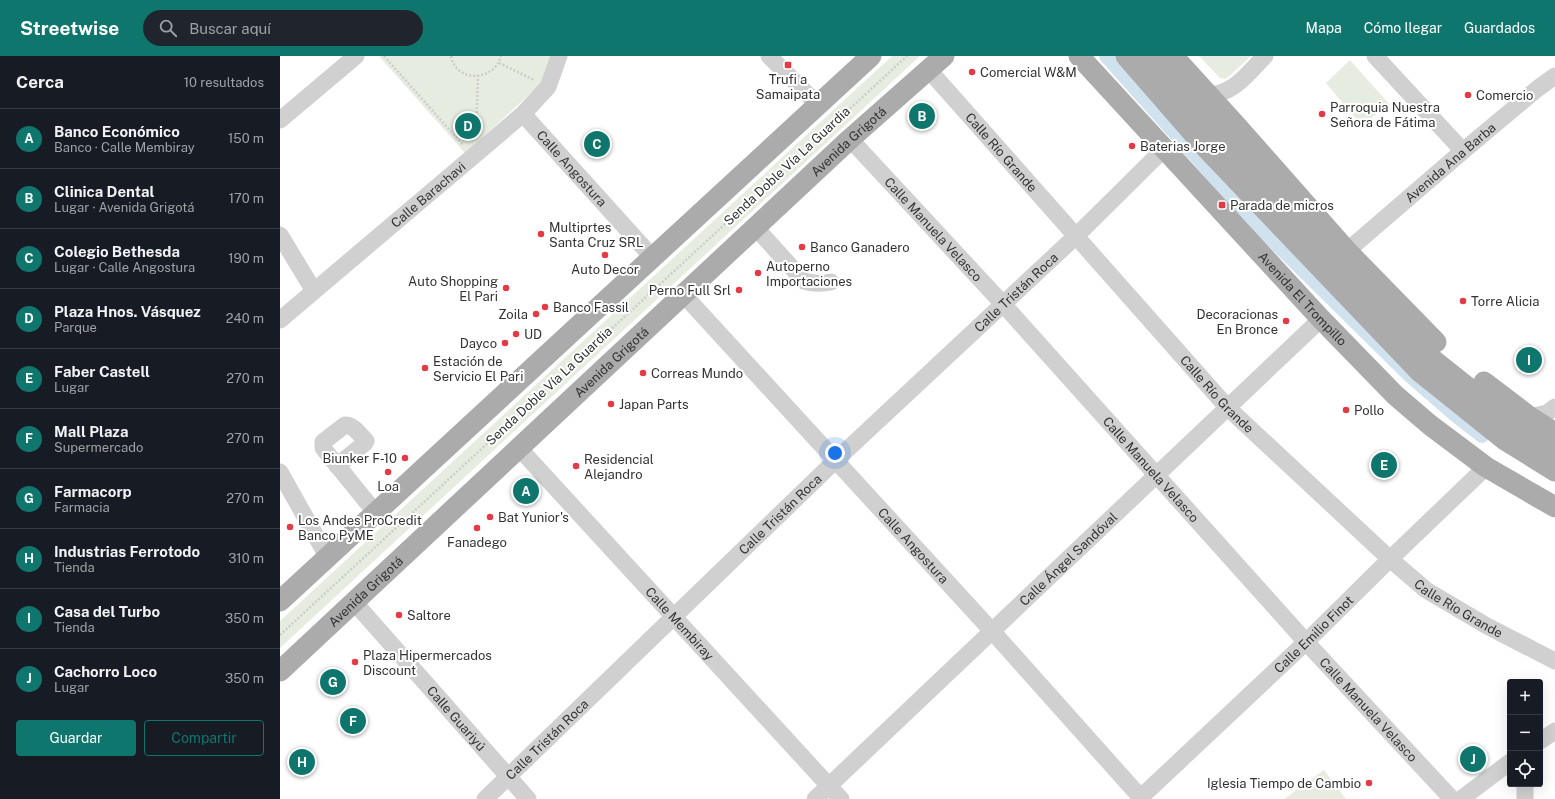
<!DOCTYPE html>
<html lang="es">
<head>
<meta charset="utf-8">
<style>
	body { margin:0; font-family:"Public Sans",sans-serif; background:#20242c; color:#f1f3f6 }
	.controls { position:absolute; right:12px; bottom:12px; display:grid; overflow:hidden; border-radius:4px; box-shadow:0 4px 16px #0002 }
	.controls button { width:36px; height:36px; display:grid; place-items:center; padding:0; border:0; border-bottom:1px solid #363941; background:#171b24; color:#f1f3f6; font:20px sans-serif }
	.you { position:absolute; left:555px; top:397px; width:14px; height:14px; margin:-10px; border:3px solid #fff; border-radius:50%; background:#1a73e8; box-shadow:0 0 0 6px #1a73e833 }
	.badge { display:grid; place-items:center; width:26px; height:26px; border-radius:50%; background:#0f766e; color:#fff; font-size:13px; font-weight:700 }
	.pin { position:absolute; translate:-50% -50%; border:2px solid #fff; box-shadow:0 1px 4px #0006 }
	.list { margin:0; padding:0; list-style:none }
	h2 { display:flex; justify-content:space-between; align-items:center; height:52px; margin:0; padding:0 16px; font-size:17px }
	h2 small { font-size:13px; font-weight:400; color:#9ea1a6 }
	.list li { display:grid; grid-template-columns:26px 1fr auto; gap:12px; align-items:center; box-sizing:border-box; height:60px; padding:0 16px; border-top:1px solid #363941 }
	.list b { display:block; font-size:15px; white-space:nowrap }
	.list p { margin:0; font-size:13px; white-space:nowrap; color:#9ea1a6 }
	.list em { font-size:13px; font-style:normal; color:#9ea1a6 }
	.actions { display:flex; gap:8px; padding:12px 16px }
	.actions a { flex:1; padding:9px 0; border:1px solid #0f766e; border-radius:4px; text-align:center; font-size:14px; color:#0f766e }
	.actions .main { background:#0f766e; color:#fff }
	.icon { flex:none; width:22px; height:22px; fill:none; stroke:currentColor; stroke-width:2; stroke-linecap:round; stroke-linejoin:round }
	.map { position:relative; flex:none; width:1275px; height:743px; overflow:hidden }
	header { display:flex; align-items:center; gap:24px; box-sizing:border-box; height:56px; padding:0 20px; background:#0f766e; color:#fff }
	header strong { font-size:19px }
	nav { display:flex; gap:22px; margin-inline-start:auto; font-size:14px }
	.search { width:280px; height:36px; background:#20242c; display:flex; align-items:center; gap:10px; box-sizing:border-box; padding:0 14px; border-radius:22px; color:#9ea1a6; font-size:15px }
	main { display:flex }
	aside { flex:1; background:#171b24 }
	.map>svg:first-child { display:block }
	.green { fill:#e6ecdf }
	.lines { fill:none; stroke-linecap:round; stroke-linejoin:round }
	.canal { stroke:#cfe2ee; stroke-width:14 }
	.path { stroke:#cdcdcd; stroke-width:2.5; stroke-dasharray:2 2; stroke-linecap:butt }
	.minor { stroke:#d0d0d0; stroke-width:17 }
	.major { stroke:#ababab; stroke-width:21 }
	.poi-dot { fill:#e63946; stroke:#fff; stroke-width:1.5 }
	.labels { text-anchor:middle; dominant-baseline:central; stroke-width:4; stroke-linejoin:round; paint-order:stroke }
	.poi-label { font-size:13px; fill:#333; stroke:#fff; text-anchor:start }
	.street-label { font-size:13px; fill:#333; stroke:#fff }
</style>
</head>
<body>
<header>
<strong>Streetwise</strong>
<div class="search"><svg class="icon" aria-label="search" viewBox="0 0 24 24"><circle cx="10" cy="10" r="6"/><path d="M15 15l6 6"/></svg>Buscar aquí</div>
<nav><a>Mapa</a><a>Cómo llegar</a><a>Guardados</a></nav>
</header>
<main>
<aside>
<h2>Cerca<small>10 resultados</small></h2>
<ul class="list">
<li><span class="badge">A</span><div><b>Banco Económico</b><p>Banco · Calle Membiray</p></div><em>150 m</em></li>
<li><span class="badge">B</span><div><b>Clinica Dental</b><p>Lugar · Avenida Grigotá</p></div><em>170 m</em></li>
<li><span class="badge">C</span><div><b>Colegio Bethesda</b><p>Lugar · Calle Angostura</p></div><em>190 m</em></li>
<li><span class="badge">D</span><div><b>Plaza Hnos. Vásquez</b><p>Parque</p></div><em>240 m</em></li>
<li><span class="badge">E</span><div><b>Faber Castell</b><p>Lugar</p></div><em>270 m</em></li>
<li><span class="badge">F</span><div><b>Mall Plaza</b><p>Supermercado</p></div><em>270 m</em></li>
<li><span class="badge">G</span><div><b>Farmacorp</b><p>Farmacia</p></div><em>270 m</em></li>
<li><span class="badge">H</span><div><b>Industrias Ferrotodo</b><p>Tienda</p></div><em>310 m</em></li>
<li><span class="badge">I</span><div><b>Casa del Turbo</b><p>Tienda</p></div><em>350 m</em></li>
<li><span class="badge">J</span><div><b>Cachorro Loco</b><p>Lugar</p></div><em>350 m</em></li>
</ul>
<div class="actions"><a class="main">Guardar</a><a>Compartir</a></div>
</aside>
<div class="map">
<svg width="1275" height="743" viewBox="0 0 1275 743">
	<rect width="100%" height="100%" fill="#fff"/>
	<path class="green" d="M99 0H270L260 29 185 97Z
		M612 0H640L0 592V565Z
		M919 0H971L946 23 940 22Z
		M1070 4 1109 48 1082 70 1046 27Z
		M1044 714 1066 743H1004Z"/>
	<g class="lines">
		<path class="canal" d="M826 0 979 171 1130 320 1175 359 1202 380"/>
		<path class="path" d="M104 0 183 89
			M171 0C176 27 214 26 221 0
			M219 7 254 24
			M196 77 198 20
			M0 579 627 0"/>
		<g class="minor">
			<path d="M489 0 538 49"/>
			<path d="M1095 0 1183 95"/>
			<path id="s1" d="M648 13 948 352 1110 503 1146 534 1207 570 1275 605"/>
			<path d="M929 39C954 38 968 17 985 0"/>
			<path id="s2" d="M243 58 373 202"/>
			<path d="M0 64 76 0"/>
			<path id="s3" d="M570 83 723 248 1026 586 1172 743"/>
			<path d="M475 171 524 225C534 228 541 228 551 226"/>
			<path d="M0 179 34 235"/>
			<path id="s4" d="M1067 195 1183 95 1257 33 1275 20"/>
			<path id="s5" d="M403 238 712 575 862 743"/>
			<path id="s6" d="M0 264 243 58 268 31 279 0"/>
			<path d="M1250 361 1267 357 1275 351"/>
			<path id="s7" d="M239 392 561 743"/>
			<path d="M57 410 85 387 86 385C80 379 74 369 65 369L43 386V392L95 456"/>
			<path d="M0 416 47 500"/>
			<path id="s8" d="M74 546 248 743"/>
			<path d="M1260 685 1275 675"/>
			<path d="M1245 728V743"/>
			<path id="s9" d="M205 743 556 404 796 180 884 93"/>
			<path id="s10" d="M535 743 1041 263"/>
			<path id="s11" d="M859 743 1026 586 1110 503 1206 411"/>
			<path d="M1181 743 1230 706"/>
		</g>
		<g class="major">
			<path id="s12" d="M799 0 1041 263 1115 339 1150 369 1206 411 1275 451"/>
			<path d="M846 0 927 93 1139 315 1225 384 1275 415"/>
			<path d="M869 0 940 82 1063 212 1152 303 1235 369 1275 396"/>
			<path d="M893 0 955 68 1067 195 1156 286"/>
			<path d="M1204 326 1250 361 1275 377"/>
			<path d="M0 545 591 0"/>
			<path id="s13" d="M0 615 570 83 664 0"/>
		</g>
	</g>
	<g class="poi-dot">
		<rect x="504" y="5" width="8" height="8" rx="2"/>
		<circle cx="692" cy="16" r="4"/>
		<circle cx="1188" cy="39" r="4"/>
		<circle cx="1042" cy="58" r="4"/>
		<circle cx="852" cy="90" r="4"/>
		<rect x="938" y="145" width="8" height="8" rx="2"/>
		<circle cx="261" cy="178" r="4"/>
		<circle cx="522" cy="191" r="4"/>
		<circle cx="325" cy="199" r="4"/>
		<circle cx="478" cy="217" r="4"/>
		<circle cx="226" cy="232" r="4"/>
		<circle cx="459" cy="234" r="4"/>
		<circle cx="1183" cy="245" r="4"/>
		<circle cx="265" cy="251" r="4"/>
		<circle cx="256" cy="258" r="4"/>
		<circle cx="1006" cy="265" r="4"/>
		<circle cx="236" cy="278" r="4"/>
		<circle cx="225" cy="287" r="4"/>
		<circle cx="145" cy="312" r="4"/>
		<circle cx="363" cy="317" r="4"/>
		<circle cx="331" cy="348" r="4"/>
		<circle cx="1066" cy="354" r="4"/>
		<circle cx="125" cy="402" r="4"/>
		<circle cx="296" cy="410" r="4"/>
		<circle cx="108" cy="416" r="4"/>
		<circle cx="210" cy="461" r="4"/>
		<circle cx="10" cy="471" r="4"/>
		<circle cx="197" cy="472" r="4"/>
		<circle cx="119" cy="559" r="4"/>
		<circle cx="75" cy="606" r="4"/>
		<circle cx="1089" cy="727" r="4"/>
	</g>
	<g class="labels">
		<g class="poi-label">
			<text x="700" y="16">Comercial W&amp;M</text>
			<text x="508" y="23" text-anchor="middle">Trufi a<tspan x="508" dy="15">Samaipata</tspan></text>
			<text x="1196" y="39">Comercio</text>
			<text x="1050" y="51">Parroquia Nuestra<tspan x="1050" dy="15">Señora de Fátima</tspan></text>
			<text x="860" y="90">Baterias Jorge</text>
			<text x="950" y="149">Parada de micros</text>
			<text x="269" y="171">Multiprtes<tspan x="269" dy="15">Santa Cruz SRL</tspan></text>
			<text x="530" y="191">Banco Ganadero</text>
			<text x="486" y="210">Autoperno<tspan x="486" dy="15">Importaciones</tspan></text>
			<text x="325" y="213" text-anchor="middle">Auto Decor</text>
			<text x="218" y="225" text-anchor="end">Auto Shopping<tspan x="218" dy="15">El Pari</tspan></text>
			<text x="451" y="234" text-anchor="end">Perno Full Srl</text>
			<text x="1191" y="245">Torre Alicia</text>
			<text x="273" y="251">Banco Fassil</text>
			<text x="248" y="258" text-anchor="end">Zoila</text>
			<text x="998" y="258" text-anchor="end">Decoracionas<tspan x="998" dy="15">En Bronce</tspan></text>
			<text x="244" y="278">UD</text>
			<text x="217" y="287" text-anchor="end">Dayco</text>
			<text x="153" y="305">Estación de<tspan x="153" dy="15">Servicio El Pari</tspan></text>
			<text x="371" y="317">Correas Mundo</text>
			<text x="339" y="348">Japan Parts</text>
			<text x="1074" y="354">Pollo</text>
			<text x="117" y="402" text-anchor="end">Biunker F-10</text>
			<text x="304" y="403">Residencial<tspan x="304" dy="15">Alejandro</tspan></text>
			<text x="108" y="430" text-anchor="middle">Loa</text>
			<text x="218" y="461">Bat Yunior's</text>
			<text x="18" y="464">Los Andes ProCredit<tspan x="18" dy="15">Banco PyME</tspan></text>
			<text x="197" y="486" text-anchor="middle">Fanadego</text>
			<text x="127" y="559">Saltore</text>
			<text x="83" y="599">Plaza Hipermercados<tspan x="83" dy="15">Discount</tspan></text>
			<text x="1081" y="727" text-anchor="end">Iglesia Tiempo de Cambio</text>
		</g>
		<g class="street-label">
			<text stroke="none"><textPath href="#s13" startOffset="777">Avenida Grigotá</textPath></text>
			<text stroke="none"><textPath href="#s1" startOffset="111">Calle Río Grande</textPath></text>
			<text stroke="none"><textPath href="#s4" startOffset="136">Avenida Ana Barba</textPath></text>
			<text transform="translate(507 110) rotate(-43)">Senda Doble Vía La Guardia</text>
			<text stroke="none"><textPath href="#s2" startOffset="73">Calle Angostura</textPath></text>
			<text stroke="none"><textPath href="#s6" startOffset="194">Calle Barachavi</textPath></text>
			<text stroke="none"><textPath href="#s3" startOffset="123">Calle Manuela Velasco</textPath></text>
			<text stroke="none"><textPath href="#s9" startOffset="734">Calle Tristán Roca</textPath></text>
			<text stroke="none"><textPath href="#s12" startOffset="330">Avenida El Trompillo</textPath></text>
			<text stroke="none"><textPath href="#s13" startOffset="453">Avenida Grigotá</textPath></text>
			<text transform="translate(269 330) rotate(-43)">Senda Doble Vía La Guardia</text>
			<text stroke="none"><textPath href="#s1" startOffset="435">Calle Río Grande</textPath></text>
			<text stroke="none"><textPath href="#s3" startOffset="447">Calle Manuela Velasco</textPath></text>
			<text stroke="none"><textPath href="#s9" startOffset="410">Calle Tristán Roca</textPath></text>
			<text stroke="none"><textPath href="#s5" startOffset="341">Calle Angostura</textPath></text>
			<text stroke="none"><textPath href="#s10" startOffset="349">Calle Ángel Sandóval</textPath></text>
			<text stroke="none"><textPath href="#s13" startOffset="117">Avenida Grigotá</textPath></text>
			<text stroke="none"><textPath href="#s1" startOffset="759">Calle Río Grande</textPath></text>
			<text stroke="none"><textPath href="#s7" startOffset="238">Calle Membiray</textPath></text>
			<text stroke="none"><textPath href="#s11" startOffset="240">Calle Emilio Finot</textPath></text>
			<text stroke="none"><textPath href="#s3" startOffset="771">Calle Manuela Velasco</textPath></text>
			<text stroke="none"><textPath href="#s8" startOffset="155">Calle Guariyú</textPath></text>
			<text stroke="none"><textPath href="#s9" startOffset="86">Calle Tristán Roca</textPath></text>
		</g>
	</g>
</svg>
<div class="controls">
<button>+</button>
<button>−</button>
<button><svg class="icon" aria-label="locate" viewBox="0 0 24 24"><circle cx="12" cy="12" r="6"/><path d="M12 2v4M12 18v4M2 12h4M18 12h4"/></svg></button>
</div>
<div class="you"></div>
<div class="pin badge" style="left:246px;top:435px">A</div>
<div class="pin badge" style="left:642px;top:60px">B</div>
<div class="pin badge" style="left:317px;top:88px">C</div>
<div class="pin badge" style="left:188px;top:70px">D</div>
<div class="pin badge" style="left:1104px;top:409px">E</div>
<div class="pin badge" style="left:73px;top:665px">F</div>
<div class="pin badge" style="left:53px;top:626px">G</div>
<div class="pin badge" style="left:22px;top:706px">H</div>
<div class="pin badge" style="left:1249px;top:304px">I</div>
<div class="pin badge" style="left:1193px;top:703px">J</div>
</div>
</main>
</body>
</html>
